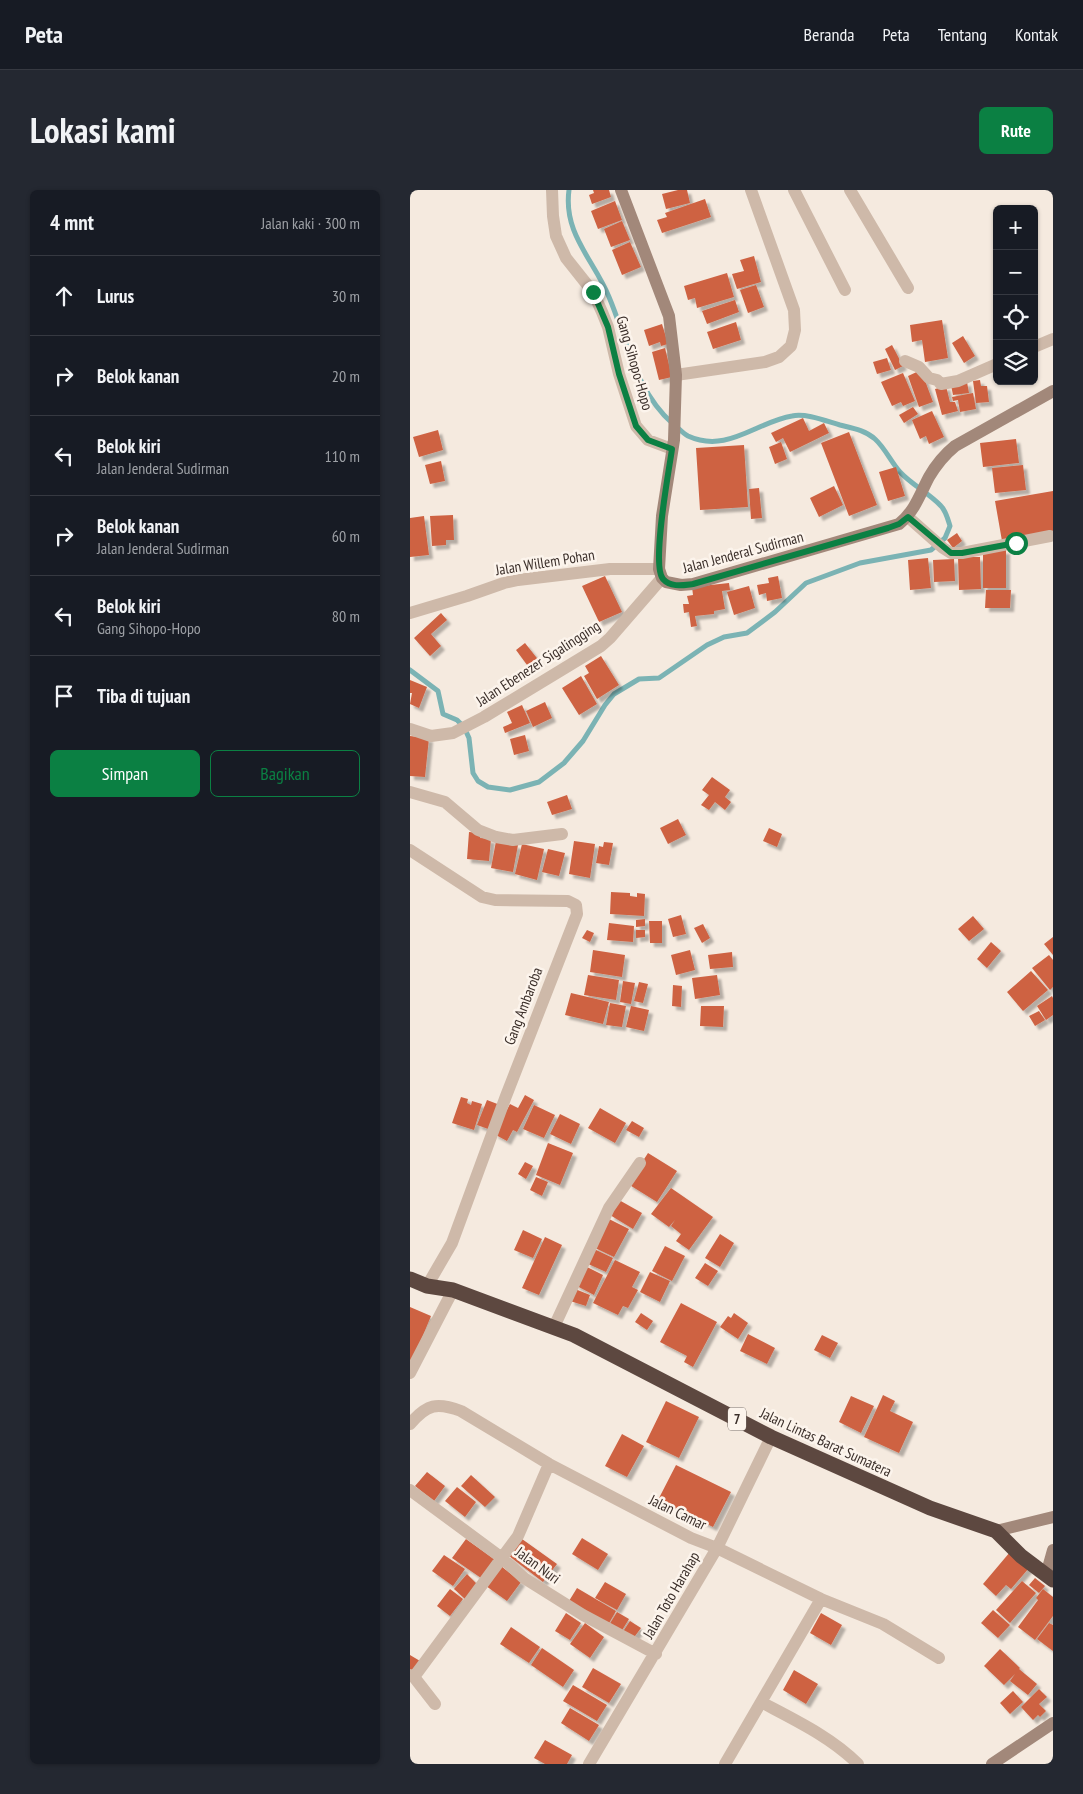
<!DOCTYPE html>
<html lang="id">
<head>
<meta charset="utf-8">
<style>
	body { margin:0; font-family:"PT Sans Narrow",sans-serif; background:#242831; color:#f1f3f6 }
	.controls { position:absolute; right:15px; top:15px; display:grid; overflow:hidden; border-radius:8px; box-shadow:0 1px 4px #0004 }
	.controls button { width:45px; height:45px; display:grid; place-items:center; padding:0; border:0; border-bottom:1px solid #363941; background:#171b24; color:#f1f3f6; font:25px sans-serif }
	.stop { position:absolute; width:15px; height:15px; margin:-11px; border:4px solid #0b8043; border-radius:50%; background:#fff }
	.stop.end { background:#0b8043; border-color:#fff; box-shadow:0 1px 5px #0008 }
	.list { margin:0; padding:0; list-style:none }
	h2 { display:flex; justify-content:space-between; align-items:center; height:65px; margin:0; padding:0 20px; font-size:21px }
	h2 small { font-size:16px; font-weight:400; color:#9ea1a6 }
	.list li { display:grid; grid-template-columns:32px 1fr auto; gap:15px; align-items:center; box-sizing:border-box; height:80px; padding:0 20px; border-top:1px solid #363941 }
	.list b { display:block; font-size:19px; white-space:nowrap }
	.list p { margin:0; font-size:16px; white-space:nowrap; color:#9ea1a6 }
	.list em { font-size:16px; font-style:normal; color:#9ea1a6 }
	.actions { display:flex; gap:10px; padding:15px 20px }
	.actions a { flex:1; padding:11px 0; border:1px solid #0b8043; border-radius:8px; text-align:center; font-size:18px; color:#0b8043 }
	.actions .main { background:#0b8043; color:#fff }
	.icon { flex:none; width:28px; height:28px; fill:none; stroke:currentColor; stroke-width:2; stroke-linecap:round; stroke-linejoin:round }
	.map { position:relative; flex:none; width:643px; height:1574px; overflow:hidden; border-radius:8px }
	header { display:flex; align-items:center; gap:30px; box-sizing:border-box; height:70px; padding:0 25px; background:#171b24; border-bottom:1px solid #363941 }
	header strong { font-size:24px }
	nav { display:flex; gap:28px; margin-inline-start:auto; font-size:18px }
	.intro { display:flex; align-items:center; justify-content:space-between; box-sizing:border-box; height:120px; padding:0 30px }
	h1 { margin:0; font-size:35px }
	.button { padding:12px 22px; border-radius:8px; background:#0b8043; color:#fff; font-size:18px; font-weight:700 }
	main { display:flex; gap:30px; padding:0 30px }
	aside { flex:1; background:#171b24; border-radius:8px; box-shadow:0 1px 4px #0004 }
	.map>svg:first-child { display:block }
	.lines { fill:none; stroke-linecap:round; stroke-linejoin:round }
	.stream { stroke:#7bb3b4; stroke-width:5 }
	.building { fill:#ce6243; filter:url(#shadow) }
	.street { stroke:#ceb9a9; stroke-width:12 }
	.secondary { stroke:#a2887a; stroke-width:12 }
	.highway { stroke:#5d4840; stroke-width:15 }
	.route { stroke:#0b8043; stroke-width:6 }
	.labels { text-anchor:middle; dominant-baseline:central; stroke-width:5; stroke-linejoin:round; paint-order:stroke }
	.shield { fill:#fcf4ec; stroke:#756a64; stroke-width:1 }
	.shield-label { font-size:14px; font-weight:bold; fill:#3b2f2a }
	.street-label { font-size:15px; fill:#3b2f2a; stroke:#fcf4ec }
</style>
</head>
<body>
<header>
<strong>Peta</strong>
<nav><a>Beranda</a><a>Peta</a><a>Tentang</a><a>Kontak</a></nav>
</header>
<div class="intro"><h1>Lokasi kami</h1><a class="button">Rute</a></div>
<main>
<aside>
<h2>4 mnt<small>Jalan kaki · 300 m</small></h2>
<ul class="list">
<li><svg class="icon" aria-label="ahead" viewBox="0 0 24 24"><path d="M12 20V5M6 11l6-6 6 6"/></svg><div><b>Lurus</b></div><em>30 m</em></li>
<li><svg class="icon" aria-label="right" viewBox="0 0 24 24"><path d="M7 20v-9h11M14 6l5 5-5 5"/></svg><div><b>Belok kanan</b></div><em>20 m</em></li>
<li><svg class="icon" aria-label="left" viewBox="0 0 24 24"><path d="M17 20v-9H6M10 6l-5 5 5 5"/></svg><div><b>Belok kiri</b><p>Jalan Jenderal Sudirman</p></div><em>110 m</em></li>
<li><svg class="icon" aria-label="right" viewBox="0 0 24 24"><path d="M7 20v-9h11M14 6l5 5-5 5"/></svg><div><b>Belok kanan</b><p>Jalan Jenderal Sudirman</p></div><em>60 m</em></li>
<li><svg class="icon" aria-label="left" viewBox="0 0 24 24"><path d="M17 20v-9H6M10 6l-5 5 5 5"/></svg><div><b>Belok kiri</b><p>Gang Sihopo-Hopo</p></div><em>80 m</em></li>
<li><svg class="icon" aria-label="arrive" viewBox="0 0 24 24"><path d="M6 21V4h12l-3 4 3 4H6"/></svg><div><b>Tiba di tujuan</b></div></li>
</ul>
<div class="actions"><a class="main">Simpan</a><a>Bagikan</a></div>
</aside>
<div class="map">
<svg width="643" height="1574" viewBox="0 0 643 1574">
	<defs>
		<filter id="shadow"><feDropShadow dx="4" dy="4" stdDeviation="1" flood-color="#0004"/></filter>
	</defs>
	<rect width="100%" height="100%" fill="#f5eadf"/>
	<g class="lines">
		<path class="stream" d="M0 480 28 501 33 524 47 530 54 537 59 548 63 583 68 591 78 597 100 600 129 592 154 573 173 551 195 515 204 504 229 489 249 488 297 455 314 447 337 443 365 422 396 393 450 373 521 360 535 348 540 336C538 330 536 321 531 316 519 303 502 295 490 282 481 272 475 258 465 249 455 240 442 238 430 235 416 231 396 223 382 226 346 232 317 264 278 246 272 243 268 237 263 234 225 200 218 152 199 107 184 70 153 44 159 0"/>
	</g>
	<path class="building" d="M183 0H199L201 7 182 14 179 5 184 3Z
		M268 0H277L280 13 256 19 252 4Z
		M295 9 301 27 252 43 247 30 257 27 255 23Z
		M205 11 212 30 188 39 181 21Z
		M212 31 220 50 201 57 194 39Z
		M220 52 231 77 212 85 202 60Z
		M344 66 351 92 327 99 322 84 334 81 330 70Z
		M317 83 324 107 287 118 285 108 278 110 274 96Z
		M346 95 354 117 338 123 330 100Z
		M325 110 329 122 297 134 292 121Z
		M532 130 538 168 515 172 512 150 502 152 500 135Z
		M326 132 331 150 303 159 297 142Z
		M252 134 258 154 251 156 250 152 239 156 234 140Z
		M553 146 565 166 554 173 542 153Z
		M482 155 493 176 485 180 475 159Z
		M255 158 262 187 249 190 242 162Z
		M477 168 481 180 467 184 463 172Z
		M511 180 523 212 509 217 498 186Z
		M493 183 505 211 493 216 491 212 482 216 471 192Z
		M570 190 571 196H577L579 212 566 213 563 191Z
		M557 192 559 203 543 205 541 195Z
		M536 196 540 212H545L548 221 532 225 525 199Z
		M563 203 566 219 550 222 548 210 543 211 542 207Z
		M503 217 508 224 494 233 489 225Z
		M522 221 534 247 519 254 516 246 510 249 502 230Z
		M393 228 399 241 414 233 419 243 380 262 373 248 366 252 361 243Z
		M28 240 33 260 9 267 3 247Z
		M439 242 467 315 439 326 411 253Z
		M606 249 609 273 573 277 570 253Z
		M371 252 377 269 365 274 359 257Z
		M334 255 338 317 290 320 286 258Z
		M31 271 35 291 20 294 15 275Z
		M613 275 616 300 585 303 582 278Z
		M486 277 495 306 478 311 469 282Z
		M424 296 433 315 409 327 400 308Z
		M349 298 352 328 341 329 339 299Z
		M643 301V342L592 351 585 311Z
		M43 325 44 350H36V355L22 356 20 326Z
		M14 326 19 365 0 367V328Z
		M547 343 552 351 543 358 537 350Z
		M573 360H596V398H573Z
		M548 367H570L571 399 549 400Z
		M518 368 521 398 500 400 498 370Z
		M544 369 545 391 524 392 523 370Z
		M195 386 212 422 189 432 172 396Z
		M368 386 372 408 357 411 356 403 349 405 347 395 359 393 358 388Z
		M319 393 320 400 312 401 315 419 304 421V424L285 426 287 436 281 437 279 422 274 423 273 414H279L277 406 283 405 282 397Z
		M339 396 345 418 324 425 317 402Z
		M576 400H601L600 418H575Z
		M31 423 37 430 21 444 31 456 20 466 4 448Z
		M115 453 130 472 120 479 106 460Z
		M191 466 209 495 187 509 174 486 179 483 175 476Z
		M171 486 187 514 169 525 152 498Z
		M0 490 17 497 9 518 0 514 2 503H0Z
		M135 512 142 528 123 537 116 521Z
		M112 515 120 533 95 543 93 537 102 533 97 522Z
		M115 545 119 561 104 565 100 549Z
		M0 546 19 548 15 587 0 586Z
		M302 587 320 600 315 607 321 612 315 620 305 612 299 620 291 615 299 605 292 600Z
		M157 605 162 619 142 625 137 612Z
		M268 629 276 645 258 654 250 638Z
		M359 638 372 644 367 657 353 651Z
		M59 642 70 643V648L81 649 79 671 57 669Z
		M86 651 108 655 103 682 81 678Z
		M164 651 185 654 180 688 159 684Z
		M194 652 203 653 199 675 186 673 189 656 193 657Z
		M112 654 134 659 127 690 105 684Z
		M138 659 155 663 149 686 132 682Z
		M201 702 220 703V706L227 707V703L235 704 234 726 200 724Z
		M271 725 276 744 263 747 258 729Z
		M563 726 574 739 559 751 548 739Z
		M235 729V736L226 737V730Z
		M239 731H252V753H240Z
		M199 733 224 736 223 752 197 750Z
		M293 734 300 748 292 753 284 738Z
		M177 740 184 743 180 752 172 748Z
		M226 740H235V747L226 748Z
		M643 747V765L634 754Z
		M581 752 591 761 577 778 567 769Z
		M183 760 215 765 212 787 180 782Z
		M280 760 285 780 266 785 261 765Z
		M322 762 323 777 300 779 298 765Z
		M639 765 643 770V797L640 800 622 778Z
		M621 781 638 800 613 821 597 802Z
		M178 785 209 790 206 810 174 805Z
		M307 785 310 805 285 809 282 788Z
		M213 791 225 793 221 814 210 812Z
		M229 792 238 794 233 813 224 811Z
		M263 795 272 796 271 817 262 816Z
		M161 803 199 812 193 834 155 825Z
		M642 806 643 808V825L636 830 627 816Z
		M200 813 216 816 212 837 196 835Z
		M221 816 239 820 234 841 216 837Z
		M291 816H314L313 837 290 836Z
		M629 821 635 830 625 836 619 826Z
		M115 905 124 910 107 942 103 940 97 951 84 944 100 914 108 918Z
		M51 907 58 909 57 913 61 915 62 911 72 914 64 940 42 933Z
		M77 910 90 915 81 940 67 935Z
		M124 915 145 925 134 948 113 939Z
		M190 918 216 933 205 953 178 938Z
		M150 924 170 934 161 954 140 944Z
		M222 931 234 938 229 947 216 940Z
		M138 953 163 963 150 995 126 985Z
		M238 963 267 981 247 1012 218 994Z
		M115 972 123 976 116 989 108 984Z
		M126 987 138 992 132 1006 120 1000Z
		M261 998 303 1027 279 1060 266 1051 271 1044 261 1036 265 1030 259 1037 241 1024Z
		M209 1010 232 1023 223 1039 200 1025Z
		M197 1028 219 1039 204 1067 183 1057Z
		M113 1040 132 1049 123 1068 104 1060Z
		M310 1044 324 1053 310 1077 295 1068Z
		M135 1047 152 1055 129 1105 112 1098Z
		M255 1056 275 1066 262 1091 242 1081Z
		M182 1058 203 1068 196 1082 176 1073Z
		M205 1070 230 1082 222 1097 228 1100 218 1118 213 1116 208 1125 183 1113Z
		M295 1073 308 1081 298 1096 285 1088Z
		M175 1076 193 1085 184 1105 165 1095Z
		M240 1082 260 1091 250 1112 230 1102Z
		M165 1099 180 1105 176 1116 160 1111Z
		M271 1113 307 1132 283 1177 274 1172 277 1166 250 1152Z
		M0 1117 21 1126 0 1177Z
		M231 1123 243 1131 237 1140 225 1132Z
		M324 1123 338 1133 328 1149 310 1137 318 1126 321 1128Z
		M338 1144 365 1158 357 1174 330 1161Z
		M412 1145 428 1153 420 1168 404 1160Z
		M473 1205 485 1211 480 1221 503 1232 489 1263 454 1247Z
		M441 1206 464 1216 451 1243 429 1232Z
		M256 1211 289 1227 269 1268 236 1252Z
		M212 1244 234 1256 217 1287 195 1276Z
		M266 1275 321 1302 303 1337 248 1310Z
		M17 1282 35 1296 24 1311 5 1296Z
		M61 1285 85 1307 75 1317 51 1296Z
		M47 1297 66 1312 55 1327 35 1311Z
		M172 1348 198 1364 188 1380 162 1364Z
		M56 1349 84 1369 71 1388 42 1368Z
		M112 1349 147 1374 133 1392 99 1366Z
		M600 1362 619 1378 601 1399 596 1395 586 1406 573 1394Z
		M34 1365 55 1379 43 1396 22 1381Z
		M91 1376 111 1392 97 1411 76 1396Z
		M57 1384 68 1395 55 1409 44 1399Z
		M625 1388 635 1396 629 1403 619 1395Z
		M612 1391 626 1403 600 1433 586 1420Z
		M195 1392 216 1404 207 1420 185 1408Z
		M167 1398 206 1421 198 1435 159 1411Z
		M40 1399 53 1409 40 1426 27 1416Z
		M633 1399 643 1407V1426L625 1450 608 1437 628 1410 626 1408Z
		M583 1420 600 1435 588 1448 571 1433Z
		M207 1422 219 1429 211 1442 199 1435Z
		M156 1423 171 1433 160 1450 145 1441Z
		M411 1423 432 1435 421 1455 400 1443Z
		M220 1431 231 1438 222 1450 212 1443Z
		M175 1433 194 1447 180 1468 160 1454Z
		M639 1433 643 1435V1461L627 1449Z
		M101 1437 130 1457 119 1473 90 1454Z
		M132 1458 164 1480 153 1497 121 1475Z
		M590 1459 610 1478 609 1479 627 1494 618 1505 600 1491 605 1484 594 1495 574 1476Z
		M0 1465 10 1471 0 1482Z
		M183 1478 211 1494 199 1513 172 1497Z
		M384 1480 408 1494 396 1514 373 1500Z
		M163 1495 197 1515 187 1531 153 1511Z
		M629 1499 637 1507 629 1514 636 1521 630 1527 628 1525 623 1530 611 1517Z
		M603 1501 613 1512 600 1524 590 1513Z
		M160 1518 189 1535 179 1551 151 1533Z
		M135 1550 162 1565 157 1574H135L124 1568Z"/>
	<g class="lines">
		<path class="street" d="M142 0 143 26 146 46 156 68 183 102 192 122 198 137 209 184 226 236 238 250 262 259
			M384 0 435 100
			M440 0 498 98
			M624 157 643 149
			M495 171 509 177 519 188 527 190 531 194 548 191 587 174
			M266 185 355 172 369 167 381 156 385 140 384 120 341 0
			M498 327 533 358 541 363H552L640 346
			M0 423 57 406 94 393 108 390 200 379H249
			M0 539 21 546 43 543 74 527 191 456 200 448 252 388
			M0 602 35 612 68 640 86 647 103 650 152 644
			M0 660 72 707 85 710 158 711 166 715 167 724 96 906 42 1053 17 1096
			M144 1137 199 1018 230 973
			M0 1183 43 1100
			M0 1234C17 1214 27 1212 51 1221L139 1274 281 1348 307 1358 411 1409 473 1434 529 1468
			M0 1300 92 1368 114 1388 173 1425 246 1464
			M0 1485 4 1487 25 1514
			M4 1487 108 1346 139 1274
			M351 1512C385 1530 421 1547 448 1574
			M179 1574 307 1358 361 1247
			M315 1574 411 1409"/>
		<path class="secondary" d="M211 0 259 126 266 185 264 250 252 326 249 379 252 388 256 392 271 395 283 394 489 334C505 321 510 304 519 287 526 275 534 265 545 256L643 201
			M586 1341 643 1327
			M636 1385 643 1360
			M582 1574 643 1533"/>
		<path class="highway" d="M0 1089 17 1096 43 1100 164 1145 361 1247 520 1318 586 1341 611 1366 643 1390"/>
	</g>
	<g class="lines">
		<path class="route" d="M183 102 198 137 209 184 226 236 238 250 262 259C259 281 241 375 253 389 261 398 274 395 283 394L478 338 489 334 498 327 541 363H552L606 353"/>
	</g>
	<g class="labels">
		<rect class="shield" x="318" y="1217.5" width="18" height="23" rx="4"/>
		<g class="shield-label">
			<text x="327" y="1229">7</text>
		</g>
		<g class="street-label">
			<text transform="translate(225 173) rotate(74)">Gang Sihopo-Hopo</text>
			<text transform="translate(333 362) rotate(-15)">Jalan Jenderal Sudirman</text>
			<text transform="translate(135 372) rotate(-9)">Jalan Willem Pohan</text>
			<text transform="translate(128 473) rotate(-33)">Jalan Ebenezer Sigalingging</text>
			<text transform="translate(113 816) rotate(-69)">Gang Ambaroba</text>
			<text transform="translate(416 1252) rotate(25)">Jalan Lintas Barat Sumatera</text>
			<text transform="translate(268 1322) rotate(26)">Jalan Camar</text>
			<text transform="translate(128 1375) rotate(36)">Jalan Nuri</text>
			<text transform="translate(261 1405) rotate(-60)">Jalan Toto Harahap</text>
		</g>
	</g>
</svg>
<div class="controls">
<button>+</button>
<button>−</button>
<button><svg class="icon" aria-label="locate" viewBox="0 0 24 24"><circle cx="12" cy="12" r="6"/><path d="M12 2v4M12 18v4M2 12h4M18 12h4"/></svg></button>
<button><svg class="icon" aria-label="layers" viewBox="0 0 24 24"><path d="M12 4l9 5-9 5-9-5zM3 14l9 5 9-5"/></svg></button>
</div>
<div class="stop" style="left:606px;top:353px"></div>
<div class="stop end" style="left:183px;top:102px"></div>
</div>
</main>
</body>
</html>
